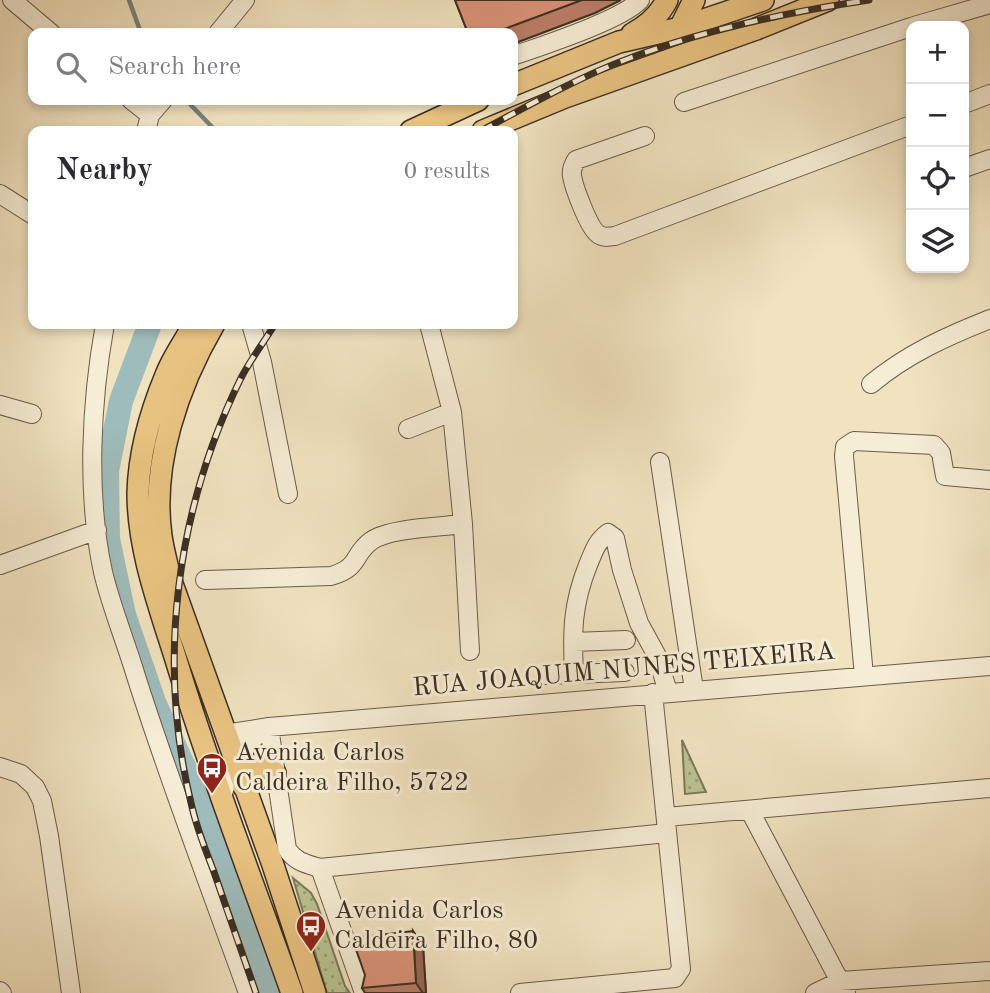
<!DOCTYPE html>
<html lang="en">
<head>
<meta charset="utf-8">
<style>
	body { margin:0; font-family:"Old Standard TT",serif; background:#f2f2f3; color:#2b2b33 }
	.controls { position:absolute; right:21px; top:21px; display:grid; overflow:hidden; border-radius:14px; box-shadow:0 4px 10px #0003 }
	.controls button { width:63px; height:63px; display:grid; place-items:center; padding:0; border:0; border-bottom:2px solid #e1e1e2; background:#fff; color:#2b2b33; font:35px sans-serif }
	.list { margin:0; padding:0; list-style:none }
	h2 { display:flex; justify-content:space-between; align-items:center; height:91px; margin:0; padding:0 28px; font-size:30px }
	h2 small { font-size:23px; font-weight:400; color:#7c7c81 }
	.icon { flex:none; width:38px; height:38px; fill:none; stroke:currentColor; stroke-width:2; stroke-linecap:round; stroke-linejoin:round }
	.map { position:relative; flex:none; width:990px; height:993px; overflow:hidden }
	.search { position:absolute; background:#fff; box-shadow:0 4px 10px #0003; left:28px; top:28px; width:490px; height:77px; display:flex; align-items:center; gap:18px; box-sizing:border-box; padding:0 24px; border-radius:14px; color:#7c7c81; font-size:26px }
	.panel { position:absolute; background:#fff; box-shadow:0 4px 10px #0003; left:28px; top:126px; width:490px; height:203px; border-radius:14px }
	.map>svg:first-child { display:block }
	.park { fill:url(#park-dots); stroke:#7b7a5a; stroke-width:2 }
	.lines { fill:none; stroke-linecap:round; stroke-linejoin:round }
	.stream { stroke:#77847e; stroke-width:4.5 }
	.river { stroke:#9ebcbb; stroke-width:24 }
	.minor-casing { stroke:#695c4a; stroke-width:20 }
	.major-casing { stroke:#3c2f23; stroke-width:24 }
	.minor { stroke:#f6edd6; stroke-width:18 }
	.major { stroke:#e8c280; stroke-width:21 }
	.rail-casing { stroke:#3c2f23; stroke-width:7 }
	.rail { stroke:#f6edd6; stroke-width:4.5; stroke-dasharray:13; stroke-linecap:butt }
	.wall { fill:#bb7e67; stroke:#3c2f23; stroke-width:2 }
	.shaded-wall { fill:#996754; stroke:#3c2f23; stroke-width:2 }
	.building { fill:#da9378; stroke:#3c2f23; stroke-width:2 }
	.labels { text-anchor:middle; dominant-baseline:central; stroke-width:6; stroke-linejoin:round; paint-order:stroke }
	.street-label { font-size:26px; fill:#3c2f23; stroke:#f6edd6 }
	.poi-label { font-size:26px; fill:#3c2f23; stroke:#f6edd6; text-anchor:start }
</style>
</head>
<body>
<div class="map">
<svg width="990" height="993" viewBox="0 0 990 993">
	<defs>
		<pattern id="park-dots" width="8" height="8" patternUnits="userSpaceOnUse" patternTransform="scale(1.75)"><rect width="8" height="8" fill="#bac492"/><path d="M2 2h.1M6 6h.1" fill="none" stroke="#98a077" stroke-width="1.8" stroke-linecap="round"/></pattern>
	</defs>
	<rect width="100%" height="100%" fill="#f1e3c0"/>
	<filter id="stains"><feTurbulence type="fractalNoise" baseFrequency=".00286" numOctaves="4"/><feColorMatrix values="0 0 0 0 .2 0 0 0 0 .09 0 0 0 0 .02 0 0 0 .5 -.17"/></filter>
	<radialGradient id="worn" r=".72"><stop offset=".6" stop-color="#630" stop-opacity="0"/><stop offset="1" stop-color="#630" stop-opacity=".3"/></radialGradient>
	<path class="park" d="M682 740 706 792 685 794Z
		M293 878 311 893 317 904 345 986 350 993H327Z"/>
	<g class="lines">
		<path class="stream" d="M129 0 141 33
			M186 100 216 131"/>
		<path class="river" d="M150 324 121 401 107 471 108 539 124 615 154 702 220 844 268 993"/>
		<g class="minor-casing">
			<path id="minor" d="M12 0 51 33
				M914 26 990 4
				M218 33 245 0
				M513 56C541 46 622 20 640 0
				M131 100 150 115
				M684 102 911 27
				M964 104 990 94
				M146 131 150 115 163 100
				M645 136 576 160C573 166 571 170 572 176 574 188 589 228 598 234 603 238 608 237 615 236L911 125
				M964 168 990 159
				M0 194 33 215
				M105 324C91 401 86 494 103 572 111 606 125 640 135 673 169 781 210 887 248 993
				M251 324 262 362 288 494
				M429 324 452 412 463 524 470 651
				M871 384C907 354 947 336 990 319
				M0 405 32 414
				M408 429 452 412
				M660 462 694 690
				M0 565 97 530
				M205 580 331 576C361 567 352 555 371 541 388 528 440 527 463 524
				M573 642 626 640
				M574 674C572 632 572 605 588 565 594 551 596 542 608 533L615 538 622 570 639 623 657 656 668 692
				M545 675 625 672
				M864 676 844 456 845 447 854 441 934 445 941 453 945 476 990 480
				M269 727 287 849C295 862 307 864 320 868L364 993
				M225 734 269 727 990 666
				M0 767 21 774 35 787 42 801 49 836 71 993
				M222 796 234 761 263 728
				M750 811 846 993
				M666 817 990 788
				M320 868 667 833
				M0 991 2 993
				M520 993 675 978 681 969 653 693
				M815 993 840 981 990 971"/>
		</g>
		<g class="major-casing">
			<path id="major" d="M675 33 680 28 694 0
				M632 34C647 26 659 16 667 0
				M513 85 619 42 680 28 763 0
				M411 131 478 100
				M483 131 565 97 756 29 828 0
				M194 324C185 341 173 357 166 375 151 411 139 454 138 493 138 551 160 608 177 663 211 774 253 883 292 993
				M214 324C178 386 151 463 161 536 163 550 167 564 170 578L273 865 315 993
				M244 787 250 773 257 765 267 766 275 773"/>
		</g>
		<use href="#minor" class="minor"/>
		<use href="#major" class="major"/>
		<g class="rail-casing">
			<path id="rail" d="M481 131C529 105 579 77 630 58 707 29 788 12 869 0
				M256 993C242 953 228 913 214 872 206 851 197 829 192 807 156 663 176 510 241 378 251 359 264 342 275 324"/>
		</g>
		<use href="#rail" class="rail"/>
	</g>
	<path class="wall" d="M455 0H621L595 13 513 44V33H468Z
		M413 931 423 946 426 993H365L362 988Z"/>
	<path class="shaded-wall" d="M413 931 423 946 426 993H423L416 983Z"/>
	<path class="building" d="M455 0H582L499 31 496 33H468Z
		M413 931 416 983 362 988 365 975 352 938Z"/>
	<defs>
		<g id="bus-pin" transform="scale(1.575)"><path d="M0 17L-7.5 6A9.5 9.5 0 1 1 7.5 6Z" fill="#8f2418" stroke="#f6edd6"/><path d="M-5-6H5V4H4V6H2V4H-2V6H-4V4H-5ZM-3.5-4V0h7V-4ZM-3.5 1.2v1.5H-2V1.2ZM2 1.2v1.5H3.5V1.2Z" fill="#fff"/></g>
	</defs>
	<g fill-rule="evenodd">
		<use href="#bus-pin" x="212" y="768"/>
		<use href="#bus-pin" x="311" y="926"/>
	</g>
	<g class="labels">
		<g class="street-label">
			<text transform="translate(624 670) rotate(-5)">RUA JOAQUIM NUNES TEIXEIRA</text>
		</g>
		<g class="poi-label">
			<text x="235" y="753">Avenida Carlos<tspan x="235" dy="30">Caldeira Filho, 5722</tspan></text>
			<text x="334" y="911">Avenida Carlos<tspan x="334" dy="30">Caldeira Filho, 80</tspan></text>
		</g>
	</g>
	<rect width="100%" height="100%" filter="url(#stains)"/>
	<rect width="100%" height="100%" fill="url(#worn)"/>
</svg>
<div class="controls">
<button>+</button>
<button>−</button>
<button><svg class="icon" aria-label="locate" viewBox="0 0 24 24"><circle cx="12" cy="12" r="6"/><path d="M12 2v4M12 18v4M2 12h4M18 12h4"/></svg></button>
<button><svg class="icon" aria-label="layers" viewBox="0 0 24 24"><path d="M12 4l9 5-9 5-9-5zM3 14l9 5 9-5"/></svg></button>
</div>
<div class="search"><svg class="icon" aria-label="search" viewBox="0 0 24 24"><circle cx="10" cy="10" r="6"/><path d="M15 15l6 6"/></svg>Search here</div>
<section class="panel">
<h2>Nearby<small>0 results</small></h2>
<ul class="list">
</ul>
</section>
</div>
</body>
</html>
